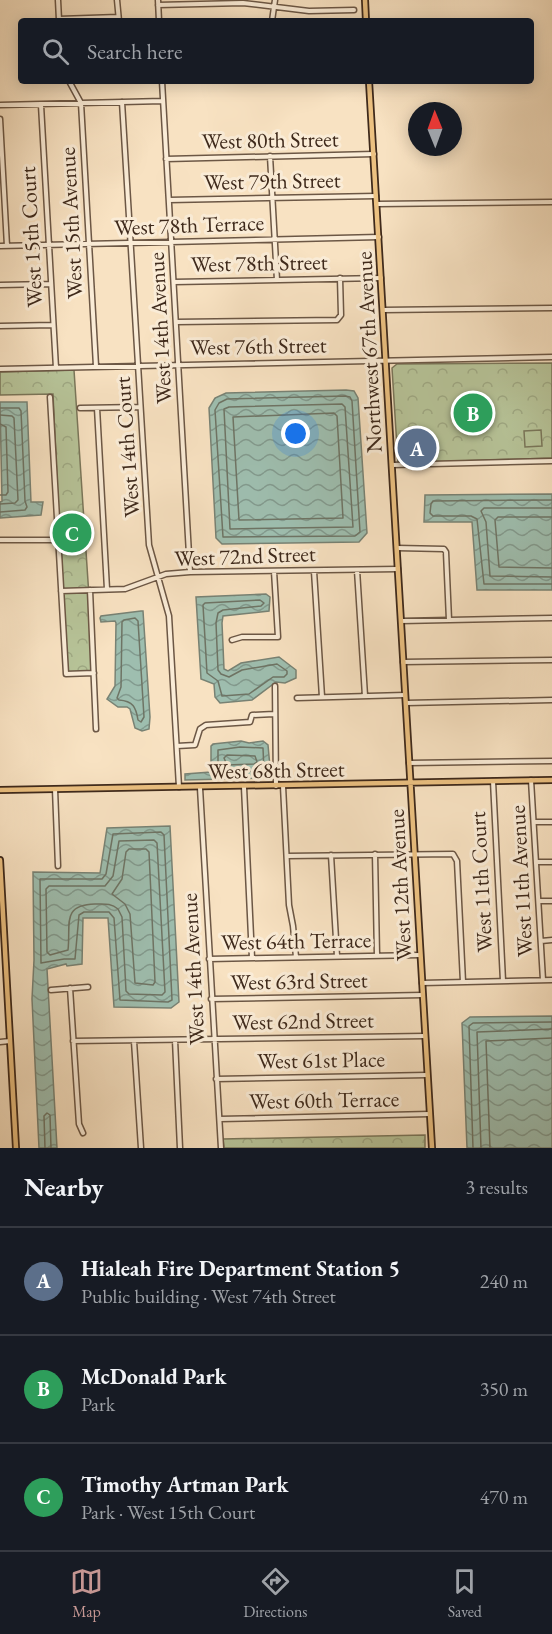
<!DOCTYPE html>
<html lang="en">
<head>
<meta charset="utf-8">
<style>
	body { margin:0; font-family:"EB Garamond",serif; background:#20242c; color:#f1f3f6 }
	.compass { position:absolute; left:408px; top:102px; width:54px; height:54px; border-radius:50%; background:#171b24; box-shadow:0 3px 15px #0003; rotate:359deg }
	.you { position:absolute; left:296px; top:434px; width:21px; height:21px; margin:-15px; border:4px solid #fff; border-radius:50%; background:#1a73e8; box-shadow:0 0 0 9px #1a73e833 }
	.badge { display:grid; place-items:center; width:39px; height:39px; border-radius:50%; background:#c59692; color:#fff; font-size:20px; font-weight:700 }
	.pin { position:absolute; translate:-50% -50%; border:3px solid #fff; box-shadow:0 2px 6px #0006 }
	.list { margin:0; padding:0; list-style:none }
	h2 { display:flex; justify-content:space-between; align-items:center; height:78px; margin:0; padding:0 24px; font-size:26px }
	h2 small { font-size:20px; font-weight:400; color:#9ea1a6 }
	.list li { display:grid; grid-template-columns:39px 1fr auto; gap:18px; align-items:center; box-sizing:border-box; height:108px; padding:0 24px; border-top:2px solid #363941 }
	.list b { display:block; font-size:22px; white-space:nowrap }
	.list p { margin:0; font-size:20px; white-space:nowrap; color:#9ea1a6 }
	.list em { font-size:20px; font-style:normal; color:#9ea1a6 }
	.icon { flex:none; width:33px; height:33px; fill:none; stroke:currentColor; stroke-width:2; stroke-linecap:round; stroke-linejoin:round }
	.map { position:relative; flex:none; width:552px; height:1148px; overflow:hidden }
	.search { position:absolute; background:#171b24; box-shadow:0 3px 15px #0003; left:18px; right:18px; top:18px; height:66px; display:flex; align-items:center; gap:15px; box-sizing:border-box; padding:0 21px; border-radius:6px; color:#9ea1a6; font-size:22px }
	.sheet { height:402px; background:#171b24 }
	nav { display:flex; justify-content:space-around; align-items:center; box-sizing:border-box; height:84px; border-top:2px solid #363941; background:#171b24; font-size:16px; color:#9ea1a6 }
	nav a { display:grid; justify-items:center; gap:3px }
	nav .on { color:#c59692 }
	.map>svg:first-child { display:block }
	.park { fill:url(#park-crowns); stroke:#7a765a; stroke-width:1.5 }
	.garden { fill:#b7c499; stroke:#7a765a; stroke-width:1.5 }
	.water { fill:url(#water-waves); stroke:#788274; stroke-width:1.5 }
	.lines { fill:none; stroke-linecap:round; stroke-linejoin:round }
	.shore { stroke:#6e7465; stroke-width:1.5 }
	.minor-casing { stroke:#6c5745; stroke-width:7 }
	.major-casing { stroke:#3e291b; stroke-width:8 }
	.minor { stroke:#faecd7; stroke-width:4 }
	.major { stroke:#ecc181; stroke-width:4.5 }
	.labels { text-anchor:middle; dominant-baseline:central; stroke-width:6; stroke-linejoin:round; paint-order:stroke }
	.street-label { font-size:22px; fill:#3e291b; stroke:#faecd7 }
</style>
</head>
<body>
<div class="map">
<svg width="552" height="1148" viewBox="0 0 552 1148">
	<defs>
		<pattern id="park-crowns" width="20" height="18" patternUnits="userSpaceOnUse" patternTransform="scale(1.5)"><rect width="20" height="18" fill="#b7c499"/><path d="M2 6a3 3 0 1 1 6 0M12 15a3 3 0 1 1 6 0" fill="none" stroke="#9ea883"/></pattern>
		<pattern id="water-waves" width="16" height="10" patternUnits="userSpaceOnUse" patternTransform="scale(1.5)"><rect width="16" height="10" fill="#9ebeaf"/><path d="M0 5q4-4 8 0t8 0" fill="none" stroke="#829a8e"/></pattern>
	</defs>
	<rect width="100%" height="100%" fill="#f8e2c2"/>
	<filter id="stains"><feTurbulence type="fractalNoise" baseFrequency=".00333" numOctaves="4"/><feColorMatrix values="0 0 0 0 .2 0 0 0 0 .09 0 0 0 0 .02 0 0 0 .5 -.17"/></filter>
	<radialGradient id="worn" r=".72"><stop offset=".6" stop-color="#630" stop-opacity="0"/><stop offset="1" stop-color="#630" stop-opacity=".3"/></radialGradient>
	<path class="park" d="M552 363V458L398 463 392 368 397 364Z
		M74 370 94 672 66 674 53 394 0 395V372Z
		M425 1135V1148H224L223 1139Z"/>
	<path class="garden" d="M541 430 542 446 525 447 524 431Z"/>
	<path class="water" d="M346 390 354 391 358 398 367 533 359 542 222 544 216 538 209 408 215 398 226 393Z
		M0 402H27L31 502H43L41 515 0 518V502L2 501Z
		M552 494V590H477L472 522H424L425 495Z
		M266 594 270 597 269 611 223 616 222 623 224 669 228 671 241 663 279 657 296 670V678L285 683 276 682 252 700 220 703 215 697 214 684 201 679 196 597Z
		M141 611H143L150 717 149 729 142 731 135 728 130 709 127 707H118L107 699 115 686 116 623 115 621 101 622 100 618 101 616Z
		M241 741 249 743 263 741 268 745 271 778 185 780V774L211 772V746L213 744Z
		M170 826 179 1002 171 1008 114 1007 108 918H83L82 964 67 966 66 964 47 969 57 1148H39L32 999 34 960 33 872 100 873 107 828Z
		M552 1016V1148H467L462 1023 470 1017Z"/>
	<g class="lines">
		<path class="shore" d="M345 396 350 397 352 401 360 532 355 536 223 537 215 410 219 403 227 399Z
			M342 404 345 407 353 527 230 529 224 409 229 407Z
			M0 408H19L21 411 25 501 27 507 25 510 0 512
			M334 413 337 416 343 518 239 520 233 417Z
			M0 415 12 416 14 418 18 500 15 503 0 504
			M0 424 6 427 8 492 6 495H0
			M552 500 433 501 431 504 430 513 433 516H471L477 519 484 584H552
			M552 508H484L481 511 486 522 490 576 552 577
			M552 517H498L495 520 499 567 552 568
			M260 600 264 603 261 606 223 610 218 613 216 623 218 670 221 674 229 677 242 670 277 664 287 671V674L284 677H273L249 694 222 696 218 681 207 673 203 605 205 603Z
			M135 618 138 621 144 717 141 722 138 720C136 707 133 701 119 700L117 698 121 687 122 622 124 620Z
			M240 747 263 748 264 771 218 772V750Z
			M227 755 255 756 257 762 254 764 227 765 224 758Z
			M161 832 164 835 172 1000 168 1002 120 1000 114 918 109 912H84L79 915 75 959H64L41 963 40 879H102L106 874 113 834Z
			M154 840 157 843 165 992 162 995 129 994 126 991 122 917 118 909C111 903 105 904 95 904 61 905 71 924 68 950L50 955 47 952 46 889 49 886H105L113 876 119 841Z
			M129 849H146L149 852 155 982 153 985 135 983 130 914 125 904 112 894 122 879 126 852Z
			M45 1148 44 1116 47 1113 50 1115 51 1148
			M473 1148 469 1026 473 1023 552 1022
			M481 1148 477 1032 552 1029
			M490 1148 486 1041 552 1038"/>
		<g class="minor-casing">
			<path id="minor" d="M58 0 59 20
				M117 0 119 21
				M158 0 159 21
				M158 5 243 3 309 11 354 10
				M59 19 118 17
				M272 21 275 0
				M69 81 81 103 96 366
				M162 81 190 572
				M122 102 149 545 169 616 179 787
				M0 105 163 101
				M41 105 56 368
				M0 119 7 246
				M270 156 277 280
				M166 159 374 154
				M169 200 376 196
				M377 204 552 202
				M0 246 379 237
				M174 282 381 278
				M0 285 50 284
				M383 310 552 308
				M176 322 337 320 341 315 340 278
				M0 326 53 325
				M0 369 552 357
				M50 397 66 674 94 673
				M80 408 140 407
				M97 408 107 589
				M392 465 552 461
				M0 540H58
				M397 548 444 549 446 552 449 620
				M357 570 365 696
				M314 571 322 697
				M90 590 96 729
				M61 591 125 589 166 574 190 572 398 569
				M401 621 552 618
				M232 640 242 637H278L274 571
				M403 662 552 660
				M275 686 276 786
				M297 698 405 695
				M406 703 552 700
				M177 746 195 745 200 729 206 725 250 722 252 715 274 714
				M409 763 552 761
				M531 780 543 980
				M493 781 503 981
				M283 786 289 905 293 926 296 957
				M244 787 252 958
				M200 788 221 1148
				M55 789 58 866
				M534 822H552
				M375 854 377 955
				M331 855 337 956
				M287 856 453 854 457 861 463 982
				M536 862H552
				M539 901H552
				M541 941 552 940
				M209 959 420 955
				M422 983 552 980
				M70 988 79 1124 83 1133
				M51 990 88 987
				M211 999 423 995
				M175 1040 180 1148
				M73 1041 425 1036
				M134 1041 141 1148
				M0 1042 10 1041
				M216 1079 427 1075
				M220 1119 429 1114"/>
		</g>
		<g class="major-casing">
			<path id="major" d="M365 0 366 21
				M369 81 432 1148
				M0 790 552 780
				M0 860 16 1148"/>
		</g>
		<use href="#minor" class="minor"/>
		<use href="#major" class="major"/>
	</g>
	<g class="labels">
		<g class="street-label">
			<text transform="translate(270 140) rotate(-1)">West 80th Street</text>
			<text transform="translate(272 181) rotate(-1)">West 79th Street</text>
			<text transform="translate(71 223) rotate(-93)">West 15th Avenue</text>
			<text transform="translate(189 225) rotate(-2)">West 78th Terrace</text>
			<text transform="translate(31 237) rotate(-93)">West 15th Court</text>
			<text transform="translate(259 263) rotate(-1)">West 78th Street</text>
			<text transform="translate(160 328) rotate(-93)">West 14th Avenue</text>
			<text transform="translate(258 346) rotate(-1)">West 76th Street</text>
			<text transform="translate(369 352) rotate(-93)">Northwest 67th Avenue</text>
			<text transform="translate(127 447) rotate(-94)">West 14th Court</text>
			<text transform="translate(245 556) rotate(-2)">West 72nd Street</text>
			<text transform="translate(276 770) rotate(-1)">West 68th Street</text>
			<text transform="translate(521 881) rotate(-93)">West 11th Avenue</text>
			<text transform="translate(481 882) rotate(-93)">West 11th Court</text>
			<text transform="translate(400 885) rotate(-93)">West 12th Avenue</text>
			<text transform="translate(296 941) rotate(-1)">West 64th Terrace</text>
			<text transform="translate(193 969) rotate(-93)">West 14th Avenue</text>
			<text transform="translate(299 981) rotate(-1)">West 63rd Street</text>
			<text transform="translate(303 1021) rotate(-1)">West 62nd Street</text>
			<text transform="translate(321 1060) rotate(-1)">West 61st Place</text>
			<text transform="translate(324 1100) rotate(-1)">West 60th Terrace</text>
		</g>
	</g>
	<rect width="100%" height="100%" filter="url(#stains)"/>
	<rect width="100%" height="100%" fill="url(#worn)"/>
</svg>
<svg class="compass" viewBox="-18 -18 36 36"><path d="M0-13l5 13h-10z" fill="#e53935"/><path d="M0 13l5-13h-10z" fill="#9ea1a6"/></svg>
<div class="you"></div>
<div class="pin badge" style="left:417px;top:448px;background:#5c6f8a">A</div>
<div class="pin badge" style="left:473px;top:413px;background:#2e9e5b">B</div>
<div class="pin badge" style="left:72px;top:533px;background:#2e9e5b">C</div>
<div class="search"><svg class="icon" aria-label="search" viewBox="0 0 24 24"><circle cx="10" cy="10" r="6"/><path d="M15 15l6 6"/></svg>Search here</div>
</div>
<section class="sheet">
<h2>Nearby<small>3 results</small></h2>
<ul class="list">
<li><span class="badge" style="background:#5c6f8a">A</span><div><b>Hialeah Fire Department Station 5</b><p>Public building · West 74th Street</p></div><em>240 m</em></li>
<li><span class="badge" style="background:#2e9e5b">B</span><div><b>McDonald Park</b><p>Park</p></div><em>350 m</em></li>
<li><span class="badge" style="background:#2e9e5b">C</span><div><b>Timothy Artman Park</b><p>Park · West 15th Court</p></div><em>470 m</em></li>
</ul>
</section>
<nav>
<a class="on"><svg class="icon" aria-label="map" viewBox="0 0 24 24"><path d="M3 6l6-2 6 2 6-2v14l-6 2-6-2-6 2zM9 4v14M15 6v14"/></svg>Map</a>
<a><svg class="icon" aria-label="directions" viewBox="0 0 24 24"><path d="M12 3l9 9-9 9-9-9zM9 14v-3h6M13 9l2 2-2 2"/></svg>Directions</a>
<a><svg class="icon" aria-label="saved" viewBox="0 0 24 24"><path d="M7 4h10v16l-5-4-5 4z"/></svg>Saved</a>
</nav>
</body>
</html>
